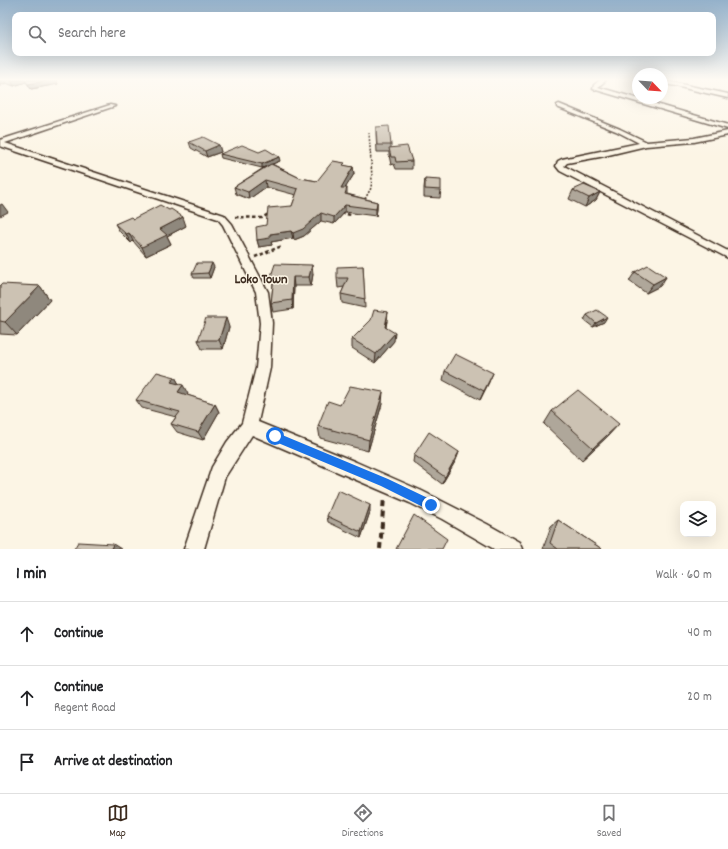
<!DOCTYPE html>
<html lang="en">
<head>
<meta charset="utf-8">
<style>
	body { margin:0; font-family:Dekko,sans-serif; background:#f2f2f2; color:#202124 }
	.controls { position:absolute; right:12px; bottom:12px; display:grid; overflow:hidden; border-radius:8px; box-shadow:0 4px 16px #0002 }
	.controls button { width:36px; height:36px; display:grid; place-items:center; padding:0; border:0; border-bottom:1px solid #e0e0e0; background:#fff; color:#202124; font:20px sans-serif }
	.compass { position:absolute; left:632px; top:68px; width:36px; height:36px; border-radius:50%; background:#fff; box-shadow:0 4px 16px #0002; rotate:115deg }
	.stop { position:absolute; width:12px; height:12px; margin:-9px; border:3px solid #1a73e8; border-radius:50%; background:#fff }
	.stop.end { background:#1a73e8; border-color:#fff; box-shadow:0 1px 4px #0008 }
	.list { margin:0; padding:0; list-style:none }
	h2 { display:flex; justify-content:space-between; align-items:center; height:52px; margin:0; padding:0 16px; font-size:17px }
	h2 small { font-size:13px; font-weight:400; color:#757577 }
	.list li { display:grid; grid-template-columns:26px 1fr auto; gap:12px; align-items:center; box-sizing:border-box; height:64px; padding:0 16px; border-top:1px solid #e0e0e0 }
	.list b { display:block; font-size:15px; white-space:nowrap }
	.list p { margin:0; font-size:13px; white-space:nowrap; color:#757577 }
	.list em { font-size:13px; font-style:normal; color:#757577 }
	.icon { flex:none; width:22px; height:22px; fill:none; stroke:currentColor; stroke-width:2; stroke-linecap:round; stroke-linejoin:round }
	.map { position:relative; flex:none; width:728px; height:549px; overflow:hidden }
	.search { position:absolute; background:#fff; box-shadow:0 4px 16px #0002; left:12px; right:12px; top:12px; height:44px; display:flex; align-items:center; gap:10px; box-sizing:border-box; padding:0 14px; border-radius:8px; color:#757577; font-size:15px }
	.sheet { height:244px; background:#fff }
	nav { display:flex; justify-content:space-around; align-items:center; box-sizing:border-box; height:56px; border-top:1px solid #e0e0e0; background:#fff; font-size:11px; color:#757577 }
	nav a { display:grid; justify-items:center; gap:2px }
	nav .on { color:#3b2a1e }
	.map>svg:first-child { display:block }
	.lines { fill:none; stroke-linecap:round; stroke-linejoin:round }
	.street-casing { stroke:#3b2a1e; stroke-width:3 }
	.path-far2 { stroke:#3b2a1e; stroke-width:1.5; stroke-dasharray:2 1.5; stroke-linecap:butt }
	.path-far1 { stroke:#3b2a1e; stroke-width:2.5; stroke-dasharray:3.5 2.5; stroke-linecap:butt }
	.path { stroke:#3b2a1e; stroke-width:4; stroke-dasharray:6 4.5; stroke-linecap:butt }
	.street { fill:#fcf5e5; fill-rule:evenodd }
	.wall { fill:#afa79a; stroke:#3b2a1e }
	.shaded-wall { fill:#8f887d; stroke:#3b2a1e }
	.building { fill:#ccc2b3; stroke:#3b2a1e }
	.route { fill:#1a73e8 }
	.labels { text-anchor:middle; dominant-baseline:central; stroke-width:3; stroke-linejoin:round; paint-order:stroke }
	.neighbourhood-label { font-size:14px; font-weight:bold; fill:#3b2a1e; stroke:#fcf5e5 }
</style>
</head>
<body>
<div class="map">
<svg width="728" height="549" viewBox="0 0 728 549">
	<rect width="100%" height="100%" fill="#fcf5e5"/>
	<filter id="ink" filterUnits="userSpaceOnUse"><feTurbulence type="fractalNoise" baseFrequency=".025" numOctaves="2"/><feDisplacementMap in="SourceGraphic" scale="8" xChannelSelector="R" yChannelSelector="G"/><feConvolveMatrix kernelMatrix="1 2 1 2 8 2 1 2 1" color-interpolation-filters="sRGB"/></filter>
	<g filter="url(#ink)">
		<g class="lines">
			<g class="street-casing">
				<path id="street" d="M600 80H606L598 87 728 125V129L593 89 594 85Z
					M662 80 728 94V98L662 83Z
					M559 104 620 129 647 142 694 138 728 131V135L694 142 646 146 600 157 567 163 564 166 728 251V258L560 171 556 166 558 161 562 159 639 143 616 131 557 107V105Z
					M110 105 115 106 5 143 224 215 232 224 268 292 272 323 270 368 258 422 356 462 422 491 487 524 519 542 522 549H494L442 519 410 503 252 435 225 477 204 549H184L212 467 227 442 242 423 256 368 260 323 256 292 223 225 218 219 0 146V140Z"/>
			</g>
			<path class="path-far2" d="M0 86 9 83
				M365 199 371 188 372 177 369 133"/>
			<path class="path-far1" d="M364 201 365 198
				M341 213 351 215 355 211
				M235 217 262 218 270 213
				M255 257 282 246"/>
			<path class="path" d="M380 549 384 497"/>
			<use href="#street" class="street"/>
		</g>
		<path class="wall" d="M0 80H56L58 84 31 89 26 82 14 86 6 83 0 85Z
			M376 127 391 145V148L412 161V169H396L394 164 391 165 389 155V152H377L376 134Z
			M189 142 219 145 221 152 207 157 191 148Z
			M220 154 280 161 272 164 300 178 317 181 345 166 353 167 354 174 345 188H347V194L377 202V209L376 216 345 212 334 224 321 221 304 236 294 240 293 238 271 242 272 245 259 247 257 240 266 225 292 206 296 195 266 187 249 199 236 194 234 187 268 165 262 168 221 158Z
			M425 179 441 190 440 198 424 197V188Z
			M573 190 600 192 596 200 585 207 569 199Z
			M133 219 186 226 167 236 171 244 146 256 133 241 131 243 120 232 115 224Z
			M363 266 365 308 342 303 341 294 344 287 338 288 337 278Z
			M214 267 210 278H194L192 274Z
			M635 272 666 277 660 286 646 293 629 281Z
			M313 274 311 286H294L293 309 273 312 271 303 273 285 271 276Z
			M0 286H40L50 300 17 335 0 334Z
			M587 315 604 322 593 327 584 320Z
			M387 321 386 327 394 341 375 363 352 348V339Z
			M229 327 223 349H202L198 340Z
			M445 371 489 382 480 400 443 380Z
			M175 377 179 384 188 394 187 395 215 404 219 412 203 440 177 432 171 424 176 417 142 408 136 400Z
			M382 404 368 451 320 438 318 426 340 405Z
			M552 411 608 436 582 460 544 424Z
			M459 452 456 460 442 484 413 462 414 455Z
			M370 512 361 538 328 522 327 516Z
			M558 520 602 549H543L551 526Z"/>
		<path class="shaded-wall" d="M0 80H3L6 83 0 85Z
			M11 80H24L26 82 14 86Z
			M52 80H56L58 84 31 89 28 84Z
			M219 145 221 152 207 157 205 151Z
			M279 157 280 161 262 168V164Z
			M353 167 354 174 341 195V188Z
			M265 180 266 187 249 199 248 192Z
			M600 192 596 200 585 207 589 198Z
			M377 202V209L376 216V209Z
			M2 204 8 212 0 216V205Z
			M345 205V212L334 224V217Z
			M321 213V221L304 236 294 240 293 233Z
			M183 217 186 226 167 236 171 244 146 256 142 247 160 229Z
			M291 231 293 238 271 242 272 245 259 247 257 240 270 234Z
			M129 233 133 241 131 243 126 234Z
			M212 263 214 267 210 278 208 273Z
			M312 265 313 274 311 286 309 277Z
			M293 277 294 286 293 309 292 300Z
			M666 277 660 286 646 293 653 284Z
			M40 286 50 300 17 335 5 322Z
			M388 312 387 321 384 335 385 327Z
			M607 317 604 322 593 327 596 323Z
			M226 318 229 327 223 349 219 340Z
			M395 333 394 341 375 363 376 354Z
			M493 373 489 382 480 400 484 391Z
			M175 377 180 386 171 382Z
			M183 385 188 394 183 400 178 392Z
			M383 392 382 404 368 451 369 440Z
			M215 404 219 412 203 440 198 432Z
			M619 424 608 436 582 460 593 448Z
			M459 452 456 460 442 484 445 477Z
			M370 505V512L361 538V532Z
			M113 544 121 549H111Z"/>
		<path class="building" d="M25 80H52L28 84Z
			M389 126 391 145H377L376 127Z
			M203 137 219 145 205 151 189 142Z
			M242 145 259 152 266 149 279 157 262 164 220 154Z
			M407 146 412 161 396 162 395 157H391L389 148Z
			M333 161 345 163 343 165 353 167 341 188H347L345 194 377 202 376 209 345 205 334 217 321 213 303 229 293 233 291 231 270 234V238L257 240 256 227 266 225 268 208 292 206 298 189 265 180 248 192 234 187 271 164 300 178 317 181Z
			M425 179 441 180V190L425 189Z
			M584 185 600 192 589 198 573 190Z
			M160 205 169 210 171 209 183 217 160 229 167 235 142 247 129 233 126 234 115 224 131 217 133 219Z
			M197 263H212L208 273 192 274Z
			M275 264 312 265 309 277H293L292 300 271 303 274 276H271Z
			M648 265 666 277 653 284 635 272Z
			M363 266 365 299 341 294 348 278H337V267Z
			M2 284 40 286 5 322 0 321V286Z
			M374 310 388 312 385 327 395 333 376 354 352 339 371 320Z
			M597 310 607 317 596 323 587 315Z
			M206 318H226L219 340H198Z
			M455 354 493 373 484 391 445 371Z
			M157 372 175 377 171 382 183 385 178 392 215 404 198 432 171 424 180 412 136 400Z
			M350 386 383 392 369 440 318 426 328 401 340 405Z
			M578 390 619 424 593 448 552 411Z
			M429 432 459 452 445 477 414 455Z
			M338 490 370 505 361 532 327 516Z
			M414 515 447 539 442 549H396Z
			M558 520 602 549H558L550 543Z
			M78 542 113 544 111 549H74Z"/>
	</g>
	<linearGradient id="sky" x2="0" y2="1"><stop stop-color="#94b1ca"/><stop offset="0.51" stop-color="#fefaf3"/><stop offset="1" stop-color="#fefaf3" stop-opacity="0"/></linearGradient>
	<rect width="728" height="156" fill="url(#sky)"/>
	<path class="route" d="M275 432 388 479 434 501 436 505 434 509 431 510 427 509 381 486 271 440 270 436 271 433Z"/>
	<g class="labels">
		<g class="neighbourhood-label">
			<text x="261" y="280">Loko Town</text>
		</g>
	</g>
</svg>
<div class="controls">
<button><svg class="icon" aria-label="layers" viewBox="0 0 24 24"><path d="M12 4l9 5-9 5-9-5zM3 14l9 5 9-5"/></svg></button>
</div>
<svg class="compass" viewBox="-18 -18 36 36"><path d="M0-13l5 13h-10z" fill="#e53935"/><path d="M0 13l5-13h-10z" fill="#757577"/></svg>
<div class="stop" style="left:275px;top:436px"></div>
<div class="stop end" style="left:431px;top:505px"></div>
<div class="search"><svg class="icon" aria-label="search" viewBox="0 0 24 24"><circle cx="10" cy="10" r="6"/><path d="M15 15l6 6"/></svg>Search here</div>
</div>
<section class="sheet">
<h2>1 min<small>Walk · 60 m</small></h2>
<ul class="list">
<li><svg class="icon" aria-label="ahead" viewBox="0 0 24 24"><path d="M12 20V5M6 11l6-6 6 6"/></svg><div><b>Continue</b></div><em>40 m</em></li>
<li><svg class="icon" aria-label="ahead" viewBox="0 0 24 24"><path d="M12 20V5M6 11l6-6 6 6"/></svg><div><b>Continue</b><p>Regent Road</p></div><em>20 m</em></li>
<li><svg class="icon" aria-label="arrive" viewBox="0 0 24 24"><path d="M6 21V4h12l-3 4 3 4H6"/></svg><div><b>Arrive at destination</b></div></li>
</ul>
</section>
<nav>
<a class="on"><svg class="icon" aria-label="map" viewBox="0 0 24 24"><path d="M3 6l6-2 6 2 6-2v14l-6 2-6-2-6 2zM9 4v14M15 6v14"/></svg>Map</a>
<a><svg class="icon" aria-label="directions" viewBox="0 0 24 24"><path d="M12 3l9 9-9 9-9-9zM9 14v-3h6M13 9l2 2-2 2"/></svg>Directions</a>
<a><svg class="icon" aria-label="saved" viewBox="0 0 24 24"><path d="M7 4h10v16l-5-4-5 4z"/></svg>Saved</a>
</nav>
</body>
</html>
